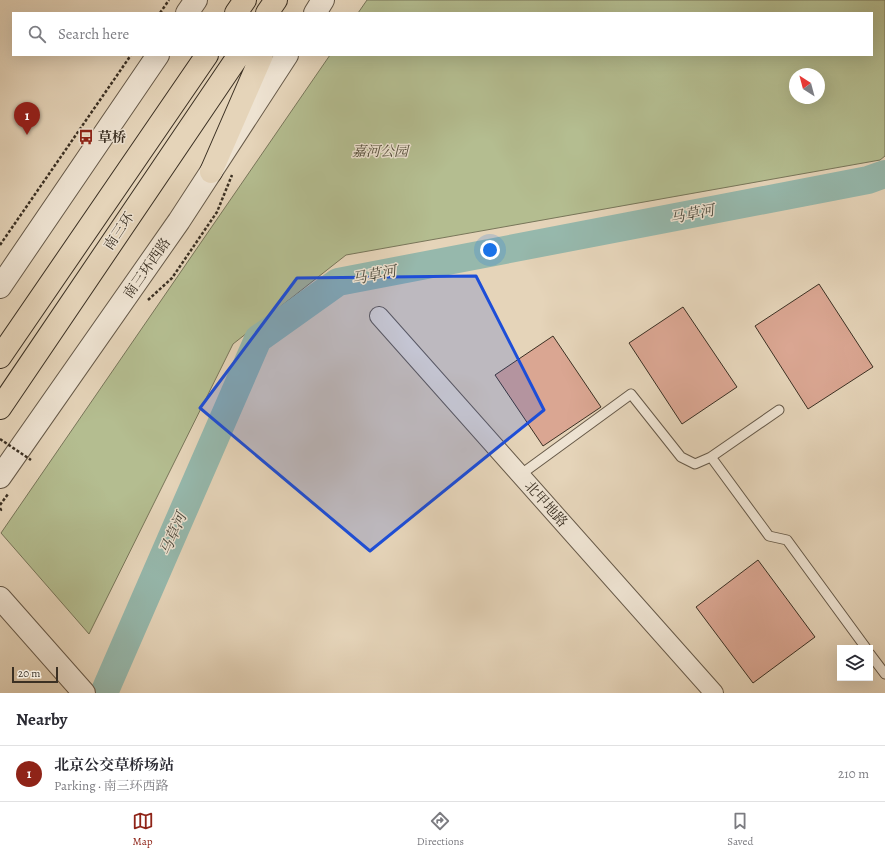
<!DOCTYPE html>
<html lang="en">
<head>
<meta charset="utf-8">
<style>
	body { margin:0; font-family:Alegreya,"Noto Serif SC",serif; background:#f7f7f7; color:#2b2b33 }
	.controls { position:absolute; right:12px; bottom:12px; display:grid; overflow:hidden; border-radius:0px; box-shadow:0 4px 16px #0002 }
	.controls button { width:36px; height:36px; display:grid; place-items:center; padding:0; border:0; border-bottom:1px solid #e1e1e2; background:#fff; color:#2b2b33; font:20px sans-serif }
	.compass { position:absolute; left:789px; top:68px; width:36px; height:36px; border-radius:50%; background:#fff; box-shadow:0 4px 16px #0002; rotate:324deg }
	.scale { position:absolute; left:12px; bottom:10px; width:46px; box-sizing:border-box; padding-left:4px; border:2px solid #3b3023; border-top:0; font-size:11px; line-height:14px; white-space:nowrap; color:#3b3023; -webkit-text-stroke:3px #eee3d2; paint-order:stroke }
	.you { position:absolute; left:490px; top:250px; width:14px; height:14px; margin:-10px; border:3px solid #fff; border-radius:50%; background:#1a73e8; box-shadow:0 0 0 6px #1a73e833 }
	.badge { display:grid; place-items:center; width:26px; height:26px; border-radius:50%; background:#8f2418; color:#fff; font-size:13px; font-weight:700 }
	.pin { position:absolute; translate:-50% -33px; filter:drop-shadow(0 1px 2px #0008) }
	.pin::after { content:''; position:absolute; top:21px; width:14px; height:12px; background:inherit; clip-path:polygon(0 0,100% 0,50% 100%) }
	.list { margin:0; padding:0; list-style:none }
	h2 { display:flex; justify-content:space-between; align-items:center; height:52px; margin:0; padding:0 16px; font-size:17px }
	h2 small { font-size:13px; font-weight:400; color:#7c7c81 }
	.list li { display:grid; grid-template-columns:26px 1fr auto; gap:12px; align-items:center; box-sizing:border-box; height:56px; padding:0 16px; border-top:1px solid #e1e1e2 }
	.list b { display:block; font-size:15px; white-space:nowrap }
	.list p { margin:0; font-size:13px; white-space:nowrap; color:#7c7c81 }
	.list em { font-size:13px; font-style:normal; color:#7c7c81 }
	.icon { flex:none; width:22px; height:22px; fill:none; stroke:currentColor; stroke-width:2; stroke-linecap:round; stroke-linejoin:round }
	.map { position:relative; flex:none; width:885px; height:693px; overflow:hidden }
	.search { position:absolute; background:#fff; box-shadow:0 4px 16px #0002; left:12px; right:12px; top:12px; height:44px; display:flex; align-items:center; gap:10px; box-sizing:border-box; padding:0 14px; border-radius:0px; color:#7c7c81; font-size:15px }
	.sheet { height:108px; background:#fff }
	nav { display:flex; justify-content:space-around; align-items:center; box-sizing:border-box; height:56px; border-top:1px solid #e1e1e2; background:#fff; font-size:11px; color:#7c7c81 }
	nav a { display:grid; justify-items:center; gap:2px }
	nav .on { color:#8f2418 }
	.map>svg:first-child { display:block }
	.green { fill:#b4bd90; stroke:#78765a; fill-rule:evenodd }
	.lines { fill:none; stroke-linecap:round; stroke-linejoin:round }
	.river { stroke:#96b8ac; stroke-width:28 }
	.building { fill:#daa692; stroke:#3b3023 }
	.service-casing { stroke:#665948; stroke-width:11 }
	.minor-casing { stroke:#665948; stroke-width:20 }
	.tertiary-casing { stroke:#665948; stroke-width:24 }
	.trunk-casing { stroke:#3b3023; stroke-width:24 }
	.path { stroke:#3b3023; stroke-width:2.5; stroke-dasharray:3 2; stroke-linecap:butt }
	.service { stroke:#eee3d2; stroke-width:9 }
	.minor { stroke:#eee3d2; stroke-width:18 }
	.tertiary { stroke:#eee3d2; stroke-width:22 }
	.trunk { stroke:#e5d4b9; stroke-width:22 }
	.path-bridge { stroke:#3b3023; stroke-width:2.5; stroke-dasharray:3 2; stroke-linecap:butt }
	.marked { fill:#1d4ed8; fill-opacity:0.2; stroke:#1d4ed8; stroke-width:3; stroke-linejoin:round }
	.labels { text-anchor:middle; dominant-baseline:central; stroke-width:3; stroke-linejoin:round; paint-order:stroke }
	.poi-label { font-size:14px; font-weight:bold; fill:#3b3023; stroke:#eee3d2; text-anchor:start }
	.park-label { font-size:14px; font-style:italic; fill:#534c39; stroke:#eee3d2 }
	.street-label { font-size:14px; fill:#3b3023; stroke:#eee3d2 }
	.water-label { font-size:15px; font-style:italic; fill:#4d4b3e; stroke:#eee3d2 }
</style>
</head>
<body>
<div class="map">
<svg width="885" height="693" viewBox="0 0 885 693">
	<rect width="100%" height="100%" fill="#e5d4b9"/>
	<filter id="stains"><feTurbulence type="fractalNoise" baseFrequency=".005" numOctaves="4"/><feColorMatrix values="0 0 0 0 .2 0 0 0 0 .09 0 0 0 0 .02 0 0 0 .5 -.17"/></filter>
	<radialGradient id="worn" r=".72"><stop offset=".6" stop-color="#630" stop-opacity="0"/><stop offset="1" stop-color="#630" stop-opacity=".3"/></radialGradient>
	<path class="green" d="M367 0H885V156L880 160 346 255 233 344 89 634 1 533 330 55H872V13H358ZM795 74H819V98H795Z"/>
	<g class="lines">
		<path class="river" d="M104 693 258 339 338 282 868 180 885 174"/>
	</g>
	<path class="building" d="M819 284 873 367 808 409 755 326Z
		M683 307 737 387 682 424 629 343Z
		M553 336 601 407 543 446 495 375Z
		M758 560 815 637 753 683 696 607Z"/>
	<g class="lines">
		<g class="service-casing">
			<path id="service" d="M711 457 769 536 787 540 866 648
				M520 475 631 394 681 457 695 464 711 457 779 410
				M870 654 885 674"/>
		</g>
		<g class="minor-casing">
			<path id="minor" d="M379 316 714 693"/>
		</g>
		<g class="tertiary-casing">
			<path id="tertiary" d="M187 13 196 0
				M315 13 323 0
				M0 287 158 55
				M0 477 179 221 287 55
				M0 598 84 693"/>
		</g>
		<g class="trunk-casing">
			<path id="trunk" d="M236 13 245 0
				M267 13 276 0
				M211 172 262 55
				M0 357 207 55
				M0 408 239 55"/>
		</g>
		<path class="path" d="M160 13 169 0
			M0 245 131 55
			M148 300 172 278 217 212 232 175
			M0 505 8 494
			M0 508 1 510 0 512"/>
		<use href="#service" class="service"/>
		<use href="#minor" class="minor"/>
		<use href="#tertiary" class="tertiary"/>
		<use href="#trunk" class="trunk"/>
		<path class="path-bridge" d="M0 439 31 460"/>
	</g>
	<path class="marked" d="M476 276 544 410 370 551 200 408 297 278Z"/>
	<defs>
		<g id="bus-bare" transform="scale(1.2)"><path d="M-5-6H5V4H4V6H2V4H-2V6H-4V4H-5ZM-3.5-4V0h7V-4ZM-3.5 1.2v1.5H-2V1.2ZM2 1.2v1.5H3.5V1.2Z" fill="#8f2418" stroke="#eee3d2" stroke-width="2.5" paint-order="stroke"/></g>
	</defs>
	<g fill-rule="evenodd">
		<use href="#bus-bare" x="86" y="137"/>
	</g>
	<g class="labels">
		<g class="poi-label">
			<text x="98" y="137">草桥</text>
		</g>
		<g class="park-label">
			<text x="380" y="151">嘉河公园</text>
		</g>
		<g class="street-label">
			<text transform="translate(119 231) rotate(-56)">南三环</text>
			<text transform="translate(147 268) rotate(-55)">南三环西路</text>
			<text transform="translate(546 504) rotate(48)">北甲地路</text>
		</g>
		<g class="water-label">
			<text transform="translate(692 214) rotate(-11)">马草河</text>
			<text transform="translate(374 275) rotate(-11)">马草河</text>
			<text transform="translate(173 534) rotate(-66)">马草河</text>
		</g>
	</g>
	<rect width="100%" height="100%" filter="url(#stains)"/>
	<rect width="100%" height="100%" fill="url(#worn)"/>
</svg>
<div class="controls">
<button><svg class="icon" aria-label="layers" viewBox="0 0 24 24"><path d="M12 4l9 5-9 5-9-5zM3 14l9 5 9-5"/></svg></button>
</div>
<svg class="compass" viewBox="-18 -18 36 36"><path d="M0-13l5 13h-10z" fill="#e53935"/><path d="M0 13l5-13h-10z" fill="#7c7c81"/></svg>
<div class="scale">20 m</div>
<div class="you"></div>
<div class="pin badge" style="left:27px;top:135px">1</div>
<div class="search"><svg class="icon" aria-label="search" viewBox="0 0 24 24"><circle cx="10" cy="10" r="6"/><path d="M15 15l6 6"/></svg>Search here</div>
</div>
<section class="sheet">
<h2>Nearby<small></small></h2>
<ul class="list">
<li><span class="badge">1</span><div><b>北京公交草桥场站</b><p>Parking · 南三环西路</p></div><em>210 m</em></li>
</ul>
</section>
<nav>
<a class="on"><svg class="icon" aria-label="map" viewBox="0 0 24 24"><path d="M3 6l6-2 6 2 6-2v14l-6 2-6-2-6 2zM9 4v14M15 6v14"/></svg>Map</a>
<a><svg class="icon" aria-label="directions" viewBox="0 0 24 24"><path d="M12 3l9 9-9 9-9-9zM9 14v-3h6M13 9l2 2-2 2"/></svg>Directions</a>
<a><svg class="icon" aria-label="saved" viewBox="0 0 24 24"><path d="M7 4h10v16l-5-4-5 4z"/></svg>Saved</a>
</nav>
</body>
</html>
